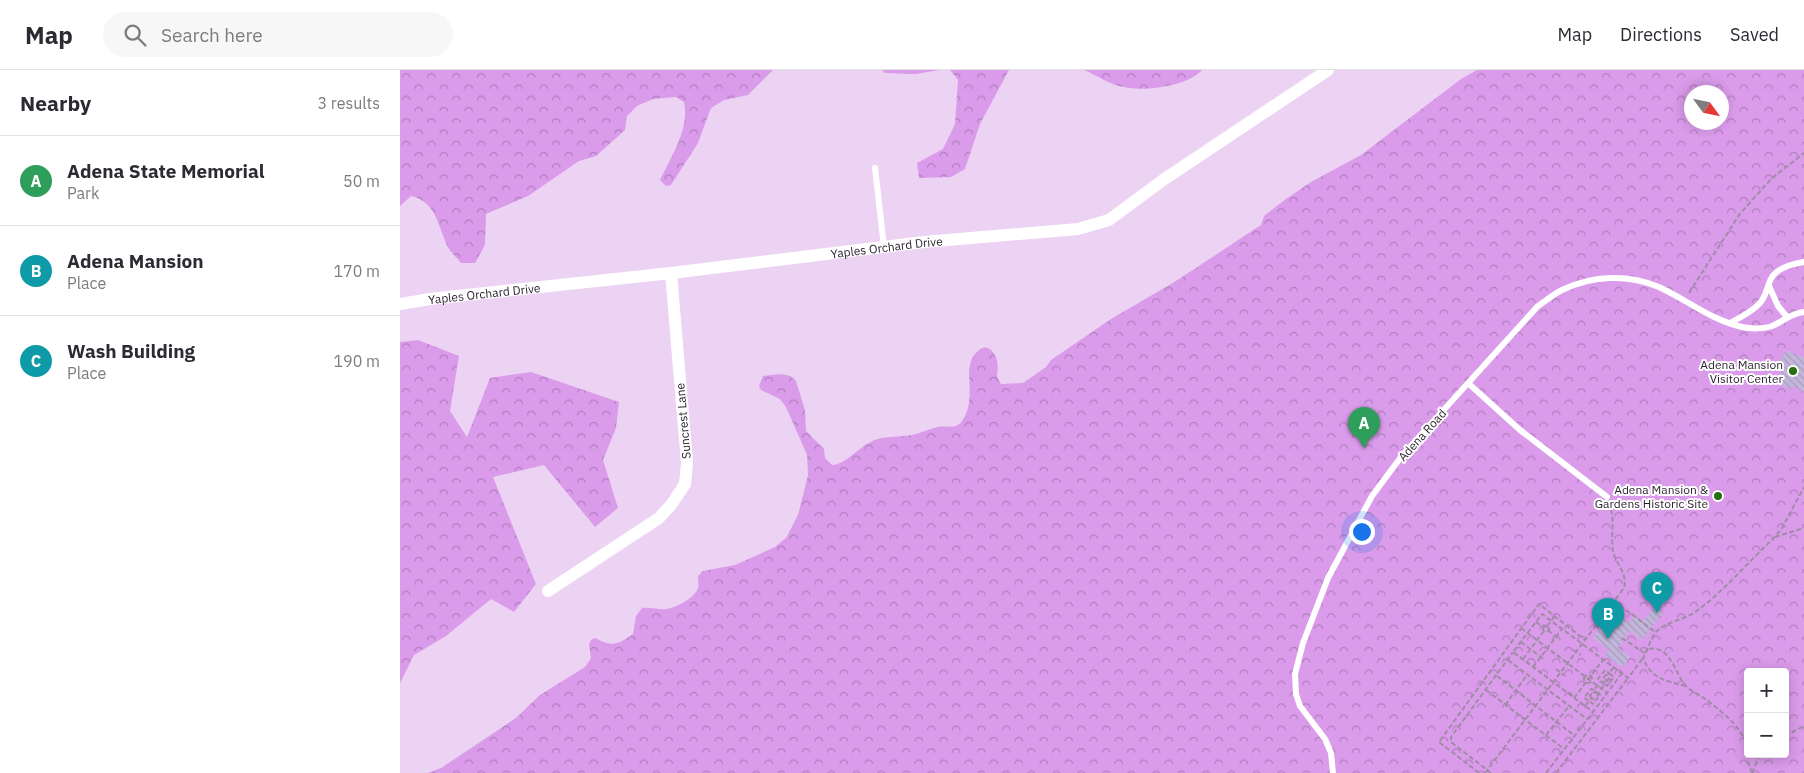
<!DOCTYPE html>
<html lang="en">
<head>
<meta charset="utf-8">
<style>
	body { margin:0; font-family:"IBM Plex Sans",sans-serif; background:#f7f7f7; color:#2b2b33 }
	.controls { position:absolute; right:15px; bottom:15px; display:grid; overflow:hidden; border-radius:5px; box-shadow:0 2px 12px #0003 }
	.controls button { width:45px; height:45px; display:grid; place-items:center; padding:0; border:0; border-bottom:1px solid #e1e1e2; background:#fff; color:#2b2b33; font:25px sans-serif }
	.compass { position:absolute; left:1284px; top:15px; width:45px; height:45px; border-radius:50%; background:#fff; box-shadow:0 2px 12px #0003; rotate:123deg }
	.you { position:absolute; left:961px; top:461px; width:18px; height:18px; margin:-12px; border:4px solid #fff; border-radius:50%; background:#1a73e8; box-shadow:0 0 0 8px #1a73e833 }
	.badge { display:grid; place-items:center; width:32px; height:32px; border-radius:50%; background:#0f766e; color:#fff; font-size:16px; font-weight:700 }
	.pin { position:absolute; translate:-50% -41px; filter:drop-shadow(0 1px 2px #0008) }
	.pin::after { content:''; position:absolute; top:26px; width:18px; height:15px; background:inherit; clip-path:polygon(0 0,100% 0,50% 100%) }
	.list { margin:0; padding:0; list-style:none }
	h2 { display:flex; justify-content:space-between; align-items:center; height:65px; margin:0; padding:0 20px; font-size:21px }
	h2 small { font-size:16px; font-weight:400; color:#7c7c81 }
	.list li { display:grid; grid-template-columns:32px 1fr auto; gap:15px; align-items:center; box-sizing:border-box; height:90px; padding:0 20px; border-top:1px solid #e1e1e2 }
	.list b { display:block; font-size:19px; white-space:nowrap }
	.list p { margin:0; font-size:16px; white-space:nowrap; color:#7c7c81 }
	.list em { font-size:16px; font-style:normal; color:#7c7c81 }
	.icon { flex:none; width:28px; height:28px; fill:none; stroke:currentColor; stroke-width:2; stroke-linecap:round; stroke-linejoin:round }
	.map { position:relative; flex:none; width:1404px; height:703px; overflow:hidden }
	header { display:flex; align-items:center; gap:30px; box-sizing:border-box; height:70px; padding:0 25px; background:#fff; border-bottom:1px solid #e1e1e2 }
	header strong { font-size:24px }
	nav { display:flex; gap:28px; margin-inline-start:auto; font-size:18px }
	.search { width:350px; height:45px; background:#f7f7f7; display:flex; align-items:center; gap:12px; box-sizing:border-box; padding:0 18px; border-radius:28px; color:#7c7c81; font-size:19px }
	main { display:flex }
	aside { flex:1; background:#fff }
	.map>svg:first-child { display:block }
	.forest { fill:url(#forest-crowns); fill-rule:evenodd }
	.building { fill:url(#building-back-hatch) }
	.lines { fill:none; stroke-linecap:round; stroke-linejoin:round }
	.path { stroke:#a08da5; stroke-width:2; stroke-dasharray:5 2.5; stroke-linecap:butt }
	.lane { stroke:#fff; stroke-width:6 }
	.street { stroke:#fff; stroke-width:12 }
	.poi-dot { fill:#276e0d; stroke:#fefefe; stroke-width:2 }
	.labels { text-anchor:middle; dominant-baseline:central; stroke-width:4; stroke-linejoin:round; paint-order:stroke }
	.street-label { font-size:12px; fill:#271e2a; stroke:#fefefe }
	.poi-label { font-size:12px; fill:#271e2a; stroke:#fefefe; text-anchor:end }
</style>
</head>
<body>
<header>
<strong>Map</strong>
<div class="search"><svg class="icon" aria-label="search" viewBox="0 0 24 24"><circle cx="10" cy="10" r="6"/><path d="M15 15l6 6"/></svg>Search here</div>
<nav><a>Map</a><a>Directions</a><a>Saved</a></nav>
</header>
<main>
<aside>
<h2>Nearby<small>3 results</small></h2>
<ul class="list">
<li><span class="badge" style="background:#2e9e5b">A</span><div><b>Adena State Memorial</b><p>Park</p></div><em>50 m</em></li>
<li><span class="badge" style="background:#0f9aa8">B</span><div><b>Adena Mansion</b><p>Place</p></div><em>170 m</em></li>
<li><span class="badge" style="background:#0f9aa8">C</span><div><b>Wash Building</b><p>Place</p></div><em>190 m</em></li>
</ul>
</aside>
<div class="map">
<svg width="1404" height="703" viewBox="0 0 1404 703">
	<defs>
		<pattern id="forest-crowns" width="20" height="18" patternUnits="userSpaceOnUse" patternTransform="scale(1.25)"><rect width="20" height="18" fill="#da9bea"/><path d="M2 6a3 3 0 1 1 6 0M12 15a3 3 0 1 1 6 0" fill="none" stroke="#b17ebe"/></pattern>
		<pattern id="building-back-hatch" width="6" height="6" patternUnits="userSpaceOnUse" patternTransform="scale(1.25)"><rect width="6" height="6" fill="#c2b7db"/><path d="M-1 5l2 2M0 0l6 6M5-1l2 2" fill="none" stroke="#a79dbc"/></pattern>
	</defs>
	<rect width="100%" height="100%" fill="#edd3f3"/>
	<path class="forest" d="M0 0H373L348 25 324 30 311 38 298 73 271 115 266 116 260 110C271 87 290 58 284 32L276 27 253 29 237 36 227 46 225 60 196 86 179 91 128 126 86 144 85 175 75 193H61C57 188 51 183 48 177 38 157 37 132 11 126L0 136Z
		M482 0H539L516 4 485 3Z
		M550 0H609L580 54 565 99 551 107 519 108 517 93 543 79 555 54 558 10Z
		M684 0H802C789 16 744 22 724 17 710 15 696 5 684 0Z
		M1077 0H1404V703H28L41 698 116 648 140 625 185 597 191 588 189 574 191 570 195 568C212 577 218 575 233 564L236 546 242 538C252 537 258 540 266 539 276 538 295 528 298 518 299 514 298 510 298 506L303 501 335 495 375 477 386 468 398 445 408 405 407 385 386 337 380 329 361 320 359 316 363 306C374 305 388 301 396 311L405 340 406 361 424 379 425 388 432 395C447 395 461 373 478 369 489 366 501 367 512 365 521 363 529 359 538 357 546 355 556 360 562 351 566 345 569 338 569 330 572 312 563 293 579 280 584 276 588 277 592 281 599 289 598 297 597 306L601 314 623 313 646 297 651 290 711 249 776 211 861 155 864 146 886 129 911 112 961 85 1061 9ZM1292 22H1322V52H1292ZM1348 602H1385V684H1348Z
		M18 270 59 286 50 341 67 367 90 308 131 302 219 332 216 358 203 390 218 438 195 457 144 395 93 407 136 514 114 542 91 529 46 566 14 585 0 613V272Z"/>
	<path class="building" d="M1386 280 1404 288V322L1392 316 1390 319 1376 312 1385 294 1380 292Z
		M1253 522 1260 528 1254 535 1247 530Z
		M1255 536 1263 542 1242 570 1230 561 1218 578 1230 587 1222 597 1205 585 1209 580 1193 568 1213 541 1230 553 1235 545 1243 551Z"/>
	<g class="lines">
		<path class="path" d="M1289 223 1339 145 1371 109 1404 83
			M1375 467 1404 458
			M1214 531 1254 561
			M1136 552 1143 557
			M1147 556 1155 546
			M1143 559a3 3 0 1 1 6 0a3 3 0 1 1-6 0Z
			M1121 558 1207 623
			M1148 560 1160 570
			M1222 568 1246 584
			M1121 572 1145 590
			M1249 579C1270 575 1275 603 1285 615 1289 620 1296 623 1301 626 1320 640 1341 655 1348 678
			M1173 580 1181 585
			M1123 589 1144 561
			M1108 590 1187 649
			M1133 597 1162 559
			M1156 599 1165 606
			M1222 603 1193 642 1113 582 1142 544 1228 608 1243 588
			M1184 609a4 4 0 1 1 8 0a4 4 0 1 1-8 0Z
			M1097 606 1175 666
			M1208 609 1207 611 1203 608 1206 605 1211 611
			M1205 614 1198 609 1205 600 1209 603 1207 606
			M1286 616C1266 611 1251 609 1243 588 1248 580 1251 566 1257 561 1269 550 1286 550 1298 540 1325 520 1349 491 1374 468L1382 458 1404 417
			M1086 620 1164 679
			M1194 620 1191 619 1184 628 1189 631 1191 628 1196 630
			M1198 624 1194 620 1201 611
			M1174 628 1203 590
			M1191 628 1190 625H1193
			M1105 635 1127 605
			M1185 636 1189 631 1193 634 1200 625 1198 624 1205 614 1207 616 1214 607 1209 603 1214 597
			M1146 665 1169 636
			M1385 666 1404 656
			M1350 684 1348 692 1352 703
			M1079 703 1039 672 1139 534 1185 570
			M1085 703 1224 518C1228 503 1216 495 1213 481 1210 465 1216 449 1209 434
			M1091 703 1051 672V667L1113 582
			M1146 703 1193 642
			M1156 703 1228 608
			M1352 703 1360 684"/>
		<path class="lane" d="M475 98 484 177
			M1369 216 1378 236 1387 247
			M1330 253C1341 247 1352 242 1360 233 1367 225 1367 215 1372 207 1379 197 1393 194 1404 192
			M1068 313 1120 360 1207 427
			M933 703 931 683 925 669 900 636 896 624 895 604 903 573 928 508 972 426 1001 387 1137 237C1145 231 1154 224 1162 220 1193 205 1228 204 1259 217 1287 230 1311 250 1342 257 1351 259 1364 259 1372 256 1384 251 1391 243 1404 242"/>
		<g class="street">
			<path id="s1" d="M0 234 30 229 271 203 524 172 678 159 709 150 763 110 928 0"/>
			<path d="M148 521 259 448 271 435 285 414 287 393 271 203"/>
		</g>
	</g>
	<g class="poi-dot">
		<circle cx="1393" cy="301" r="5"/>
		<circle cx="1318" cy="426" r="5"/>
	</g>
	<g class="labels">
		<g class="street-label">
			<text stroke="none"><textPath href="#s1" startOffset="490">Yaples Orchard Drive</textPath></text>
			<text stroke="none"><textPath href="#s1" startOffset="85">Yaples Orchard Drive</textPath></text>
			<text transform="translate(283 351) rotate(-95)">Suncrest Lane</text>
			<text transform="translate(1022 365) rotate(-48)">Adena Road</text>
		</g>
		<g class="poi-label">
			<text x="1383" y="294">Adena Mansion<tspan x="1383" dy="14">Visitor Center</tspan></text>
			<text x="1308" y="419">Adena Mansion &amp;<tspan x="1308" dy="14">Gardens Historic Site</tspan></text>
		</g>
	</g>
</svg>
<div class="controls">
<button>+</button>
<button>−</button>
</div>
<svg class="compass" viewBox="-18 -18 36 36"><path d="M0-13l5 13h-10z" fill="#e53935"/><path d="M0 13l5-13h-10z" fill="#7c7c81"/></svg>
<div class="you"></div>
<div class="pin badge" style="left:964px;top:378px;background:#2e9e5b">A</div>
<div class="pin badge" style="left:1208px;top:569px;background:#0f9aa8">B</div>
<div class="pin badge" style="left:1257px;top:543px;background:#0f9aa8">C</div>
</div>
</main>
</body>
</html>
